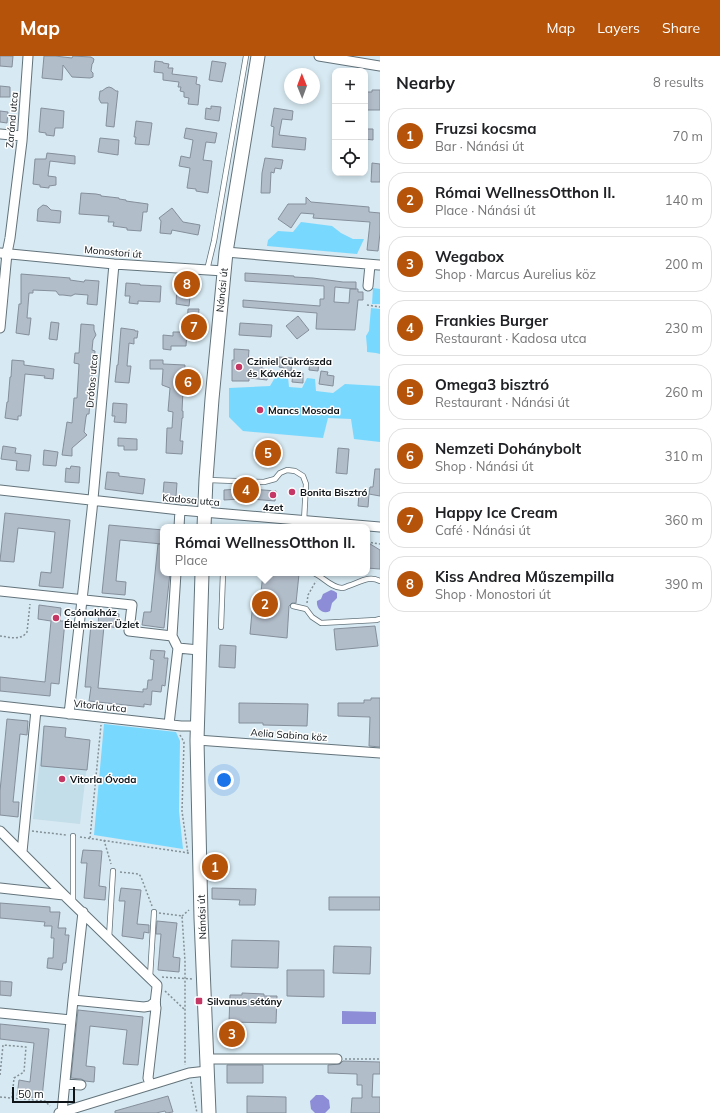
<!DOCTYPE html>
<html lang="en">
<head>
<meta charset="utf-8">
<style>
	body { margin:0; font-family:Mulish,sans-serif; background:#f2f2f2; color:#202124 }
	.controls { position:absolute; right:12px; top:12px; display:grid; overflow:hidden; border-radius:8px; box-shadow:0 2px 6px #0003 }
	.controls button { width:36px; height:36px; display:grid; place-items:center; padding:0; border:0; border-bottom:1px solid #e0e0e0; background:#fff; color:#202124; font:20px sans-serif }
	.compass { position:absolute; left:284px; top:12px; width:36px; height:36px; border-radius:50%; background:#fff; box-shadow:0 2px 6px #0003; rotate:359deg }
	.scale { position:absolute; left:12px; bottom:10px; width:63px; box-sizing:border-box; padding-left:4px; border:2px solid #0e1417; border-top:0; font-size:11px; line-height:14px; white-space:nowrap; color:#0e1417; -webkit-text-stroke:3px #fff; paint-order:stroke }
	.you { position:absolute; left:224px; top:724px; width:14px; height:14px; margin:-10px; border:3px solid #fff; border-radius:50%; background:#1a73e8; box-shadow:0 0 0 6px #1a73e833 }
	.badge { display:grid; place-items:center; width:26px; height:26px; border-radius:50%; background:#b45309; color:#fff; font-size:13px; font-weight:700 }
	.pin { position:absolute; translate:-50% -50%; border:2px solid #fff; box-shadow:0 1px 4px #0006 }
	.popup { position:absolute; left:160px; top:468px; width:210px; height:52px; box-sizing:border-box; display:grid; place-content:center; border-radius:8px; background:#fff; filter:drop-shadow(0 1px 3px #0005); font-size:13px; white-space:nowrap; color:#757577 }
	.popup b { font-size:15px; color:#202124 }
	.popup::after { content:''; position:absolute; left:50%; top:100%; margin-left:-8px; border:8px solid transparent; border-top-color:#fff }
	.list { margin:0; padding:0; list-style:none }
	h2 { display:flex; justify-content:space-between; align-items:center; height:52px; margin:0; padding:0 16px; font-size:17px }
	h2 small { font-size:13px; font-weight:400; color:#757577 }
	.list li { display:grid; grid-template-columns:26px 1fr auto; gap:12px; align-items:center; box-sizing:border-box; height:56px; margin:0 8px 8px; padding:0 8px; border:1px solid #e0e0e0; border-radius:16px }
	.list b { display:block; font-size:15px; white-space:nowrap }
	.list p { margin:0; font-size:13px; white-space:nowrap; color:#757577 }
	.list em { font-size:13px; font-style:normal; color:#757577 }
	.icon { flex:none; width:22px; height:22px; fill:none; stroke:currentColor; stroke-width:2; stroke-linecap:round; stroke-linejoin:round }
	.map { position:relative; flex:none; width:380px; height:1057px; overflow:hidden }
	header { display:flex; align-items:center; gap:24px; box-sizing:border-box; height:56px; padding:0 20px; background:#b45309; color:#fff }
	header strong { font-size:19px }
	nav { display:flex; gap:22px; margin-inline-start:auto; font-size:14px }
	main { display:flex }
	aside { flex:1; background:#fff }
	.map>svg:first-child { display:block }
	.built { fill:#c3dde9 }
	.green { fill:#79d8fe }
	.water { fill:#8c8dd6 }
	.building { fill:#b2bdca; stroke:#858f9c }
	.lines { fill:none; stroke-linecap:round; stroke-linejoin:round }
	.lane-casing { stroke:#63737b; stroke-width:6 }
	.street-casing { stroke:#63737b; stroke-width:11 }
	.secondary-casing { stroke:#63737b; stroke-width:15 }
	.path { stroke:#839097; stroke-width:1.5; stroke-dasharray:2 2; stroke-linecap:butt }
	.lane { stroke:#fff; stroke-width:4.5 }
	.street { stroke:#fff; stroke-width:9 }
	.secondary { stroke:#fff; stroke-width:13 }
	.poi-dot { fill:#c53765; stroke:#fff; stroke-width:1.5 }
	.labels { text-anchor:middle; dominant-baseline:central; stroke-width:3; stroke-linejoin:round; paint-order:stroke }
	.street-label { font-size:10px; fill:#0e1417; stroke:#fff }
	.poi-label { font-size:10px; font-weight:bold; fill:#0e1417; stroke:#fff; text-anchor:start }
</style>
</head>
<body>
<header>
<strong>Map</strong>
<nav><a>Map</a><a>Layers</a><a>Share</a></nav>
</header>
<main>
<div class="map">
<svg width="380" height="1057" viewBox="0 0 380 1057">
	<rect width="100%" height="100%" fill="#d7e9f2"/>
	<path class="built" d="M44 670 65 682 90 684 80 768 33 763Z"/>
	<path class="green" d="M301 166 332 170 341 177 353 183H364L357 198 267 190 268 184 278 175 293 176Z
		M373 232 380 233V248H372Z
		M371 252 380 253V298L376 297 367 296V291L366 280 369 275Z
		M277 318 288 321 289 331 302 332 307 322 315 323 316 335 333 337 345 328 380 330V386L354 383 351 363 328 362 323 382 243 375 229 361V332L270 330Z
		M104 668 176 676 180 685 179 755 183 793 94 779Z"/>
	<path class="water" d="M331 534 334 535 337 537V542L332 547 330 555C323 559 316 553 317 545L321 543 323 538Z
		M342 955 376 956V968H342Z
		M316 1039H323L329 1044 330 1052 325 1057H315L311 1053 310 1045Z"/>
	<path class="building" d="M0 0H13L12 11 0 10Z
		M44 0H55L72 2 73 0 91 1 94 3 93 7 92 8 91 15 93 17V21L90 22 72 21 63 9 62 24 42 22Z
		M155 5 163 6V7L169 8 168 12H173L172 18 197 21 196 28 200 29 198 49 188 48 189 42 184 41V36L180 35 181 31H178L179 26 163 24V17L154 16Z
		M212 5 226 7 222 26 209 24Z
		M0 30 10 31V41H0Z
		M109 31 112 32 116 35H118L114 71 106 70 108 47H101L99 43 100 35H102L106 32Z
		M372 34H380V54H365V36H372Z
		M211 50 221 51 219 65 205 63 206 52 211 53Z
		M41 52 64 55 63 72H55L54 80 46 79V77L39 76Z
		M274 52 293 55 292 64 282 63 279 79 306 82 305 94 272 91 274 71 271 70Z
		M0 55 8 56 7 67 0 66Z
		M136 65 152 67 149 89 135 88 136 81H134Z
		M186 72 217 77 215 87 206 86 203 104 212 105 208 137 196 135V133L187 132 190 112 179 110 181 100 190 102 193 84 184 82Z
		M365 73H373V84L365 83Z
		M100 82 119 84 118 99 98 96Z
		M47 97 75 100V108L50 105 48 120 56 121V129L49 130V132L40 131V129L33 128 35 103H46Z
		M265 102 283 104 281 113 275 112 274 117 271 116 270 137H261L262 117Z
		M372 107 380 108V126H371Z
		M81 137 96 138 101 139V140L119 142V143L126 144V145L148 148 147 156H143L141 175 127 174V172L113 170 114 166H108L109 160 79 158Z
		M306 141 311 146 369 151V156L380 157V177L378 195 367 194 370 166 313 162 314 158 301 157 291 172 278 163 288 148H306Z
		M43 149 47 150 51 154 61 155 60 167 37 165 38 153Z
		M172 152 183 166 200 169 198 179 172 174 171 178 160 177 161 165 159 162Z
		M245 217 294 220V221L313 222 343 226H356V233L335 231 334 246 349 247 350 233H358V236H363V244H358L355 274 316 273 317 257 243 251V244L320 250V243H324V230L245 225Z
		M21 218 70 222V224L84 226 85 224 99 225 97 249 87 248 88 239 75 238 71 240 63 239H59L56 235 33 234V237H29L27 262H31L29 279 16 277 19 248H21Z
		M126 227 140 228V229L161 230 160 246 138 245V248L129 247 130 240H125Z
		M177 231 191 232 189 250 176 248Z
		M188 253H199L197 275 187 274Z
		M298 260 309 274 297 283 286 270Z
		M51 266 59 267 57 284 49 283Z
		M240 267 272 269 271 281 239 279Z
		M81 268 94 269V274L96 279 93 284 92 294 95 295 94 309H93L89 358H87L86 361 84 376 87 379 72 392V400L62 399 67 366 72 367 74 342H77L79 308 74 307 75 297H79Z
		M121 272 135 274V275H138L137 282H134V288L129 287 127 310H131L129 327 115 326 117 309H118Z
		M173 276H187L186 290H171V294L163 293V279L173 280Z
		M234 293 249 294 248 306H250V308L262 309V313L268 314 267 324 249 322V325H232V304H234Z
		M279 301 292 302 291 315 284 314V312L279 311Z
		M12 304 24 305V309L54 313 53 323 44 322 45 320 25 318 21 360H18V364L5 362 7 346H8L10 321H11Z
		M150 304H163V308L185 309 184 323 193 324 192 335H183L182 355H183V362H182L180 385H183L182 398 166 397 167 372H172L173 356 168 355 170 332 162 329 163 313H150Z
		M310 304 319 305 318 315 309 314Z
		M321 315 328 316 327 319 334 320 333 330 319 328Z
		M293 316 303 317V327L292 326Z
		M113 347 127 348 126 367 114 366 115 360H112Z
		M118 382 137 383V394H124V390H118Z
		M3 390 16 392 15 397 31 399 29 415 16 414 17 405 1 403Z
		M338 392 349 393 347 418 336 417Z
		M44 394 58 396 56 410 43 409Z
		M266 394 273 395 272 403 265 402Z
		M71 410 80 411 79 427 65 426 66 412 70 413Z
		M375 413H380V440L369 438 370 431H373Z
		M107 416 119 417V420L145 423 143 438 105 433Z
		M164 426 177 427 176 440 163 439Z
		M239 433 240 443 224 444V434Z
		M251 433 276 435 275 445 251 443Z
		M359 437 369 438 368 451 358 450Z
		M5 457 70 464 63 532 39 530 41 516 51 517 55 476 18 472 14 506 0 505Z
		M109 469 163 474V517H170L164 572 142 569 144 556H151L158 488H162L120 484 116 525 126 526 125 539 102 537Z
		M367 486 380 494V513L367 512Z
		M263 517 299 518 296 547H292L289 550 287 582 250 578 253 545 260 546Z
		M39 549 61 552 60 565H65L59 628 51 627 50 640 0 635V621L45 626 51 565 38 563Z
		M99 556 119 558 118 572 104 570 98 632 143 636V633H147L148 624H152L154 604 150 603 151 594 165 595 164 602H168L165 630 162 629 161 636 152 635 151 649 144 648V651L89 645 91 631H85L91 568 98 569Z
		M375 570 378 590 336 594 334 573Z
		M220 589 236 590 235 612 219 611Z
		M371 642H380V691L369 690 370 661 338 660V647H364V644H371Z
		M239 647 308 648 307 670 263 669V667H239Z
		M7 663 28 665 27 679 20 678 13 746H19L18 761 0 759V735Z
		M44 670 66 672 65 681 90 684 87 714 41 710Z
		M83 794 102 795 99 830 106 831 105 844 84 842 87 807H81Z
		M121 832 141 834 137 868 149 869V877L144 876 143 883 122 880 125 845H119Z
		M212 832 256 833 255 849H239L240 844 212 843Z
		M329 841H380V854H329Z
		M0 847 50 851V856H60L58 872H66L65 879H69L66 907H63L62 914 47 912 48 902H53L54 882H51L52 870H44L45 866 0 862Z
		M157 865 177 867 173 901 180 902 179 916 158 914 161 878H156Z
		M232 884 279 885 278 912 231 911Z
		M334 890 371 891 370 918 333 917Z
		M287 914H324V941L287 940Z
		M0 925 12 926 11 940 0 939Z
		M242 937 264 938V940H277L276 967 229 966 230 939H242Z
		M78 954 143 961 138 1009 123 1008 127 974 90 970 86 1010 95 1011 94 1026 85 1025 81 1023 71 1022Z
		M0 968 49 973 42 1042 17 1040 19 1024 30 1026 34 987 0 983Z
		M343 1005 380 1006V1018H373L372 1041H380V1057H351L352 1042H362V1029H357V1018L328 1017V1009L340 1008Z
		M227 1009H263V1027H227Z
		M168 1040 173 1056 166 1057 165 1055 156 1057H115V1055Z
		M247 1040 286 1041V1057H247Z"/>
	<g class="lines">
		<g class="lane-casing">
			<path id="lane" d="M207 214 214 185 246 0
				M208 424 264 426 275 423 280 417 287 414 295 415 303 420 306 428 304 465
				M314 517C323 521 332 532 342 532 344 532 346 531 348 530 359 527 368 519 380 525
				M293 550 306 553 312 561 321 567 376 564 380 563
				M221 571 223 517
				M73 846V780
				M109 882 113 815
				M150 921 154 856"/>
		</g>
		<g class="street-casing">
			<path id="street" d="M319 0 380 10
				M0 78 22 80
				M226 196 379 209
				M0 197 114 208 224 215
				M368 230 370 209
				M0 272 7 197 10 182 22 85 28 0
				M0 434 180 454 380 471
				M179 471 180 454
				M0 535 132 549 129 575 172 580
				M178 592 199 594
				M0 650 181 670H197
				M69 658 82 544 92 454 114 208
				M169 668 178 592 172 580 176 517
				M197 684 380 697
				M0 775 64 839 157 929C157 937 154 944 156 952L148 1022 150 1028
				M22 796 36 654
				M0 832 64 839
				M83 856 73 944 144 951 150 950 155 946
				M0 957 71 964
				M207 1003H337
				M65 1028 81 1029
				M62 1056 73 944
				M59 1057 189 1017 207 1015"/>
		</g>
		<g class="secondary-casing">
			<path id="secondary" d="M204 471 206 423 212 343 226 196 258 0
				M202 517 197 684 201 862 209 1057"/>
		</g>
		<path class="path" d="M367 249 380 251
			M367 486 380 488
			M307 547 308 539 316 525
			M0 580C9 581 21 585 27 576L30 548
			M180 679 184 686 182 755 188 798
			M32 775 66 779
			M80 781 189 797
			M90 782 101 669
			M104 784 111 808
			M120 816 139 818 141 821 152 850
			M159 857 182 860 185 905V1009
			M182 860 189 854
			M162 921 192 923
			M165 935 185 954
			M345 1003H380
			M0 1019 3 989 26 991 24 1016 14 1022 12 1042
			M191 1026 197 1057
			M0 1041 45 1045 50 1050"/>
		<use href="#lane" class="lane"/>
		<use href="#street" class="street"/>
		<use href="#secondary" class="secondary"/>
	</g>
	<g class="poi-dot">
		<circle cx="239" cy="311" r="4"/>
		<circle cx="260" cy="354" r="4"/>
		<circle cx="292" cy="436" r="4"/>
		<circle cx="273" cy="439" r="4"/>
		<circle cx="56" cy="562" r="4"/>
		<circle cx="62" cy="723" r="4"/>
		<rect x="195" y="941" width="8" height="8" rx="2"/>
	</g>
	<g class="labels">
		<g class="street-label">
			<text transform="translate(12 64) rotate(-85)">Zaránd utca</text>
			<text transform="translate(113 196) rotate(5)">Monostori út</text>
			<text transform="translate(222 234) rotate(-84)">Nánási út</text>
			<text transform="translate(92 325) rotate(-85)">Drótos utca</text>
			<text transform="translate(191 444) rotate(5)">Kadosa utca</text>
			<text transform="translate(100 650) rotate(6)">Vitorla utca</text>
			<text transform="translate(289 679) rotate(4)">Aelia Sabina köz</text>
			<text transform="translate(202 861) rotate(-92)">Nánási út</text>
		</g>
		<g class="poi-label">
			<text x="247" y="305">Cziniel Cukrászda<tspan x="247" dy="12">és Kávéház</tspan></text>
			<text x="268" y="354">Mancs Mosoda</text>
			<text x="300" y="436">Bonita Bisztró</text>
			<text x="273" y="451" text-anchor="middle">4zet</text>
			<text x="64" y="556">Csónakház<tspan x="64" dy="12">Élelmiszer Üzlet</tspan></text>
			<text x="70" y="723">Vitorla Óvoda</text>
			<text x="207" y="945">Silvanus sétány</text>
		</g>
	</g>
</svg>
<div class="controls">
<button>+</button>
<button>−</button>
<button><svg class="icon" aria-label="locate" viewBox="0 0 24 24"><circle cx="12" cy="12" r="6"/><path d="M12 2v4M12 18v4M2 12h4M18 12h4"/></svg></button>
</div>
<svg class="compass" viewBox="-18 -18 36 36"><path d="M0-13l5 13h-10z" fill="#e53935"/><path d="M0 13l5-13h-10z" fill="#757577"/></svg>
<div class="scale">50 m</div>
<div class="you"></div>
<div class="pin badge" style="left:215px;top:811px">1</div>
<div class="pin badge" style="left:265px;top:548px">2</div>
<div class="popup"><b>Római WellnessOtthon II.</b>Place</div>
<div class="pin badge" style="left:232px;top:978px">3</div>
<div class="pin badge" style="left:246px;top:434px">4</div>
<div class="pin badge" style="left:268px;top:397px">5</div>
<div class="pin badge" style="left:188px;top:326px">6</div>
<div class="pin badge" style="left:194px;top:271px">7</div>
<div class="pin badge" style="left:187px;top:228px">8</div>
</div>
<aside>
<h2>Nearby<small>8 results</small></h2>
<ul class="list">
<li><span class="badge">1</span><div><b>Fruzsi kocsma</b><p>Bar · Nánási út</p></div><em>70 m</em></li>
<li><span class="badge">2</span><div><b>Római WellnessOtthon II.</b><p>Place · Nánási út</p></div><em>140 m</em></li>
<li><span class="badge">3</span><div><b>Wegabox</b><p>Shop · Marcus Aurelius köz</p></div><em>200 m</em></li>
<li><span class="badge">4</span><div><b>Frankies Burger</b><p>Restaurant · Kadosa utca</p></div><em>230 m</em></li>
<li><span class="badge">5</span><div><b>Omega3 bisztró</b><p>Restaurant · Nánási út</p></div><em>260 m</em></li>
<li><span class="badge">6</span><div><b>Nemzeti Dohánybolt</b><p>Shop · Nánási út</p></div><em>310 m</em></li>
<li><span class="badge">7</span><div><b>Happy Ice Cream</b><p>Café · Nánási út</p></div><em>360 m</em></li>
<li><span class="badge">8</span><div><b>Kiss Andrea Műszempilla</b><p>Shop · Monostori út</p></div><em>390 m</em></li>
</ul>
</aside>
</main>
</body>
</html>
